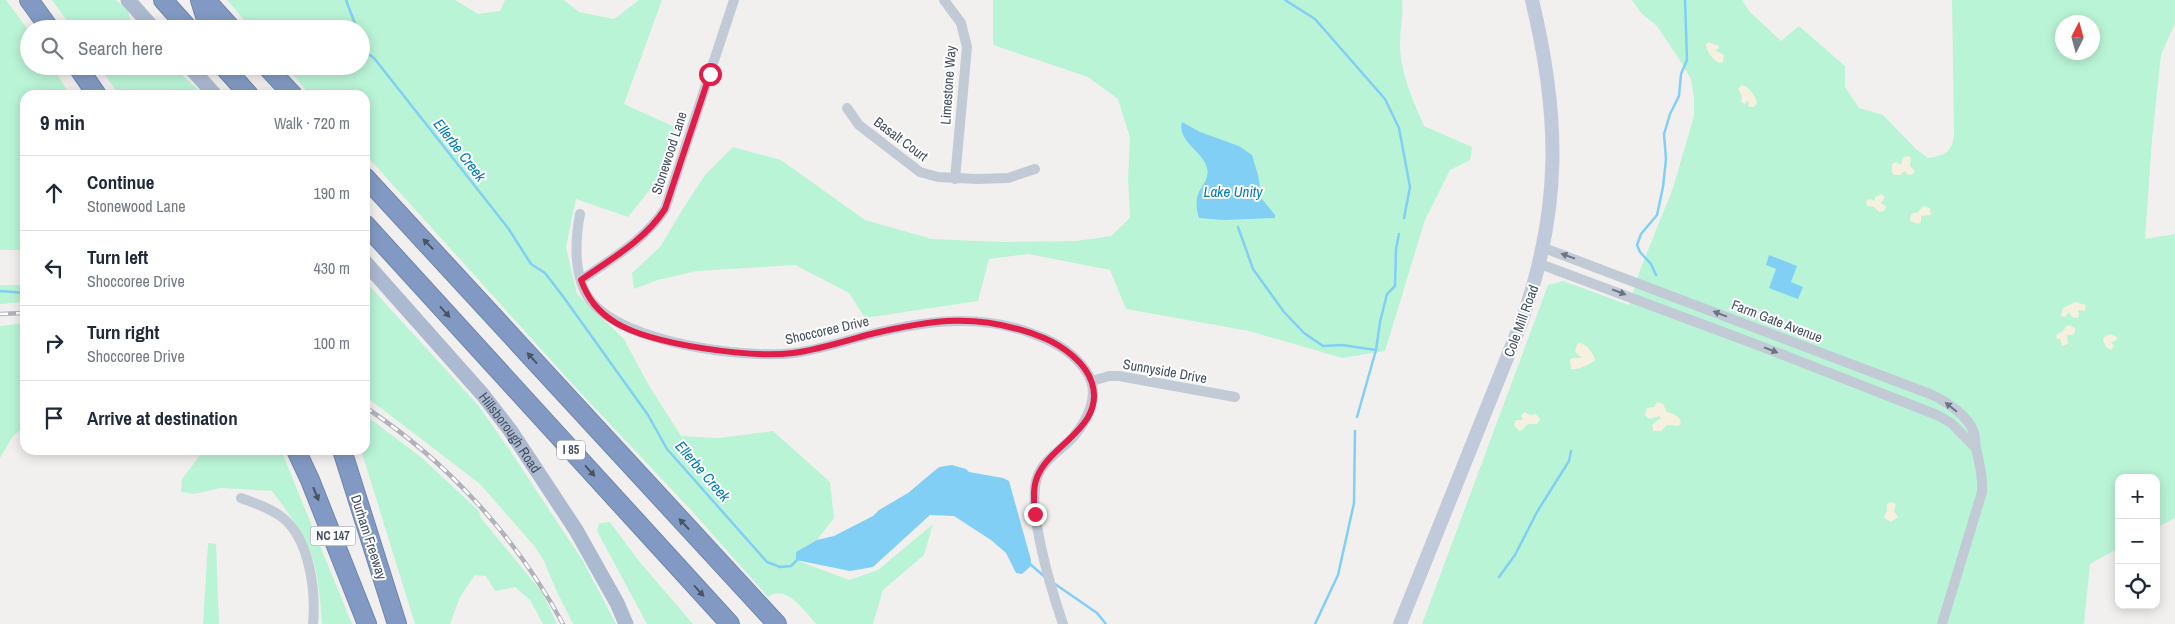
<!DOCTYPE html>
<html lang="en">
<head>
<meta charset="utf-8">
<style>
	body { margin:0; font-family:"Archivo Narrow",sans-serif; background:#f6f6f7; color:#1f2937 }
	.controls { position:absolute; right:15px; bottom:15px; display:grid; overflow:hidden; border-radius:10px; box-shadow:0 2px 12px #0003 }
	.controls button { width:45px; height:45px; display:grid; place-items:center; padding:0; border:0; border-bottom:1px solid #e0e1e3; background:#fff; color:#1f2937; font:25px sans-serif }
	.compass { position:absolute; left:2055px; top:15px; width:45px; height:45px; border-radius:50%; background:#fff; box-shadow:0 2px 12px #0003; rotate:6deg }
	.stop { position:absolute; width:15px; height:15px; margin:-11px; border:4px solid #e11d48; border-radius:50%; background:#fff }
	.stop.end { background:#e11d48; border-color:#fff; box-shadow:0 1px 5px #0008 }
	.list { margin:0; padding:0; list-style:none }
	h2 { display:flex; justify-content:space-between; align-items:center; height:65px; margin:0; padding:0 20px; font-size:21px }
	h2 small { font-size:16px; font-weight:400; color:#747a83 }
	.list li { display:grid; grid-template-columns:32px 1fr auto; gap:15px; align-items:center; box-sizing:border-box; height:75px; padding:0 20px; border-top:1px solid #e0e1e3 }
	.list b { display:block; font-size:19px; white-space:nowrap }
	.list p { margin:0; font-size:16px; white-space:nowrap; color:#747a83 }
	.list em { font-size:16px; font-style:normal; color:#747a83 }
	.icon { flex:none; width:28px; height:28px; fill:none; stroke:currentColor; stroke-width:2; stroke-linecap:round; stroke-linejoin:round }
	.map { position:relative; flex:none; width:2175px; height:624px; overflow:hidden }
	.search { position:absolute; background:#fff; box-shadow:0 2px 12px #0003; left:20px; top:20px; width:350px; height:55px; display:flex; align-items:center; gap:12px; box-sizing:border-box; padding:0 18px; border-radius:28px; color:#747a83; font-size:19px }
	.panel { position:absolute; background:#fff; box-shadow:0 2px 12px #0003; left:20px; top:90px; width:350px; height:365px; border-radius:15px }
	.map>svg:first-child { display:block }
	.green { fill:#baf4d7; fill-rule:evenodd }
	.sand { fill:#f5f0df }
	.water { fill:#82cff5 }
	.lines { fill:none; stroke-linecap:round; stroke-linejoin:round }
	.stream { stroke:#82cff5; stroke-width:2.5 }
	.highway-casing { stroke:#6d85af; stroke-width:20 }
	.street { stroke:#c2cad6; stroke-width:10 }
	.secondary { stroke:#c0cada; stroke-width:14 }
	.primary { stroke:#acbad1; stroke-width:15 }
	.highway { stroke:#829ac3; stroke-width:18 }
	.rail-casing { stroke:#b1b3bb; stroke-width:4.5 }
	.rail { stroke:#fff; stroke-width:2.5; stroke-dasharray:8; stroke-linecap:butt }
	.oneway { fill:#485464 }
	.oneway2 { fill:#6a7583 }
	.route { stroke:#e11d48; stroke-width:6 }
	.labels { text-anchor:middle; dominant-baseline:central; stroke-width:4; stroke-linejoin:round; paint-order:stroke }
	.shield { fill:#fff; stroke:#7d848f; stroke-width:1 }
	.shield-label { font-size:12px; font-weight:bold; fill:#45505f }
	.street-label { font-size:14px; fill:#45505f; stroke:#fff }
	.water-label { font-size:15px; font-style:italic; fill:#007bb7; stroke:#fff }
</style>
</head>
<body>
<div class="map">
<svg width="2175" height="624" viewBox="0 0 2175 624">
	<rect width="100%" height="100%" fill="#f2f0ef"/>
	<path class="green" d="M0 0H6L29 31V66H52L70 95H25V250H0Z
		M52 0H116L128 10 131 23 137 29H73Z
		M227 0H455L478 14 500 11 505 0H564L579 12 614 19 639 0H662L624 104 677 128 656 182 628 217 576 199 566 247 577 294 624 339 648 384 681 436 718 438 773 431 830 482 834 518 817 540 796 552V560L849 580 878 570 933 524 924 555 883 590 873 624H816C806 613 786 583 768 597L692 511 576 388 365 154V95H310L286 66H361V29H252Z
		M993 0H1402C1404 15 1400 28 1400 43 1400 72 1413 100 1424 126L1472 147 1470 160 1450 170 1425 220 1385 351 1342 358 1249 331 1126 309 1110 270 1028 254 989 259 978 301 865 318 849 293 795 265 697 271 658 280 634 289 632 273 660 247 684 207 705 175 733 147 781 160 865 220 932 239 1002 242 1076 241 1111 236 1130 218 1128 178 1130 138 1118 99 1088 77 993 45Z
		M1632 0H1742L1749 11 1781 41 1799 26 1845 66V87L1859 108 1883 115 1916 149 1928 158C1945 155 1950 154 1954 137L1952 0H2175V23L2161 55 2152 140 2145 239 2175 234V518L2156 528V478H2119V548L2090 564 2084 624H1422L1548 285 1563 281 1629 305 1640 270 1673 188 1694 116V98L1691 79 1679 59 1657 26 1642 14ZM2062 22H2092V52H2062Z
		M99 66H175C177 72 197 88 203 95H119Z
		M365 281 478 405 511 452 583 561 616 624H573L556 590 544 561 535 547 480 484 365 396Z
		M0 285H25V302L0 304Z
		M25 323V426L13 436 0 458V326Z
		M365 415 421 457 479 511 481 518 542 592 557 624H543L530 600 515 587 495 591 486 576 475 575 460 597 450 624H415L361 450H365Z
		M204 450H281L352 624H322C320 601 319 576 311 554 303 531 286 510 272 491L221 488 194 494 181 492 182 479Z
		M610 522 639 561 693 624H647L597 531 599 523Z
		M208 543 216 544 219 624H203Z"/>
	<path class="sand" d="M1708 42 1719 46 1718 49 1715 50 1724 55 1723 62 1720 63C1714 61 1706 51 1706 45Z
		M1742 85C1749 86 1756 97 1757 103L1754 107H1749L1748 100 1745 104 1741 102 1742 96 1738 89Z
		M1909 156 1911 158 1910 166 1915 171 1913 174 1909 175 1904 171 1900 175H1894L1892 172V164L1896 162 1901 165 1903 157Z
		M1881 194 1885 197 1881 203 1886 206 1884 211 1879 212 1874 207 1867 206 1866 201 1870 199 1875 201V197Z
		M1923 206 1930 208 1931 215 1921 216V222L1918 224 1910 221 1911 214 1918 212Z
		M2075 302 2086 305 2085 311 2078 310 2079 316 2077 318 2072 317 2069 312 2065 317 2061 316 2063 308Z
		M2069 325 2075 328V331L2073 335H2067L2068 344 2062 346 2060 339H2057L2056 335 2063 331 2066 326Z
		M2110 334 2117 337 2116 341 2111 342 2114 346 2111 350 2106 347 2103 340 2104 337Z
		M1580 343C1587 344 1594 354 1595 360 1591 364 1576 371 1571 369L1570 360 1572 358H1582L1575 352 1577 344Z
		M1657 402 1663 404 1667 412C1672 413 1680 416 1681 422L1679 426 1667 425 1661 431H1654L1652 425 1661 418 1659 416 1649 419 1645 415 1647 408 1654 407Z
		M1524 412 1530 415 1536 414 1540 419 1537 424H1528L1522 430 1519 431 1514 425 1516 420H1523L1521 416Z
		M1890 502 1896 504 1894 511 1898 517 1891 522 1884 518 1887 510V504Z"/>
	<path class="water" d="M1182 122 1200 132 1239 146 1252 155 1258 175 1262 199 1275 215V218L1224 220 1199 218C1197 212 1196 205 1197 198 1199 186 1212 180 1206 165 1200 150 1177 140 1182 122Z
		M1769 255 1797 266 1791 282 1803 287 1798 299 1769 288 1776 269 1766 265Z
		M952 465 966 469 969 472 1003 478 1009 481 1031 560V566L1022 574 1016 573 1006 553 991 540 954 516 930 515 873 567 850 571 796 560V552L817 540 834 536 873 516 879 510 908 493 939 467Z"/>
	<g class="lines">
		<path class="stream" d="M346 0 357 29
			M1285 0 1315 19 1385 99 1399 128 1410 187 1404 218
			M361 43 367 53 374 58 508 228 531 264 545 273 562 295 648 415 667 449 767 562 780 567 791 566 797 560
			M1238 227 1253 269 1284 312 1304 333 1323 346 1342 345 1376 350
			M1656 275 1651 264 1640 252 1637 245 1641 234 1657 215 1663 187 1666 159 1664 134 1670 114 1679 96 1681 74 1687 60 1685 0
			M0 291 25 293
			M1357 417 1376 350 1380 322 1387 294 1395 286 1396 249 1399 234
			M1030 564 1045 577
			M1499 577 1515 555 1537 512 1569 461 1571 451
			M1055 584 1097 613 1106 624
			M1315 624 1338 575 1354 503 1355 431"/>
		<g class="highway-casing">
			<path id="highway" d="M29 0 50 29
				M163 0 189 29
				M200 0 209 29
				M206 0 232 29
				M77 66 97 95
				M223 66 249 95
				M266 66 293 95
				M365 177 777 624
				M365 224 730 624
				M296 450 310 480 367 624
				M342 450 397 624"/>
		</g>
		<path class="street" d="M944 0 961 23 967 47 955 179
			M847 108 859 125 920 172 938 177 977 179 1008 178 1035 169
			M580 214C575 240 573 279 591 301 624 343 744 359 794 353 818 350 841 342 864 336 921 321 980 312 1036 335 1055 342 1074 353 1086 371 1101 392 1089 418 1074 436 1063 449 1045 458 1038 475 1025 506 1052 592 1063 624
			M1544 248 1930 394C1946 401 1969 416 1974 433 1976 438 1975 444 1976 449 1980 464 1983 477 1982 492L1942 624
			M1540 264 1755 344 1937 415 1951 423 1975 447
			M581 280C611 259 645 240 665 209L734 0
			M1092 381 1109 376H1119L1235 397
			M241 498C255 503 272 509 283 518 310 540 316 592 313 624"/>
		<path class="secondary" d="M1400 624 1521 323C1562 209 1560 116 1532 0"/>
		<g class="primary">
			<path d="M128 0 154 29"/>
			<path d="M189 66 215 95"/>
			<path id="s1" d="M365 262 483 395 510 430 576 530 617 603 626 624"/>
		</g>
		<use href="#highway" class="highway"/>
		<g class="rail-casing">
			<path id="rail" d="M0 314 25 313
				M365 407C448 462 516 537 563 624"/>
		</g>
		<use href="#rail" class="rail"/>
	</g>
	<defs><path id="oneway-solid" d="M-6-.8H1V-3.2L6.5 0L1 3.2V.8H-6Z" transform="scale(1.25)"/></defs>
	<g class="oneway">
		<use href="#oneway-solid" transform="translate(428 244) rotate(-134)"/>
		<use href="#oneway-solid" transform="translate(445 312) rotate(48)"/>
		<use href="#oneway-solid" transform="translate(532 358) rotate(-132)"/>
		<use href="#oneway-solid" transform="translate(590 471) rotate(48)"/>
		<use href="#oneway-solid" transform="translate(316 494) rotate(68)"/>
		<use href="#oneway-solid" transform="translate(684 524) rotate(-133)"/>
		<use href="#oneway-solid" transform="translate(699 591) rotate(48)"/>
	</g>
	<g class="oneway2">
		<use href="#oneway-solid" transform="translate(1568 256) rotate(-160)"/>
		<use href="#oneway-solid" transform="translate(1619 292) rotate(21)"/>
		<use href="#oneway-solid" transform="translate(1720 314) rotate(-159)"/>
		<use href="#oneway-solid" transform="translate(1771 350) rotate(21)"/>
		<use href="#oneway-solid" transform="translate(1951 407) rotate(-141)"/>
	</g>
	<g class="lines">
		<path class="route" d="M710 74 665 209C645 240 611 259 581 280 588 299 598 312 616 323 653 345 750 358 793 353 818 350 842 342 867 335 932 319 980 312 1044 338 1063 346 1086 363 1092 383 1105 425 1053 444 1039 473 1032 486 1034 501 1035 514"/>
	</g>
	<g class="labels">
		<g class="shield">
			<rect x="557" y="440.5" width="28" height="19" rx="4"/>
			<rect x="310.5" y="526.5" width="45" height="19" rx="4"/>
		</g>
		<g class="shield-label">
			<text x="571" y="450">I 85</text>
			<text x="333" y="536">NC 147</text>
		</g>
		<g class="street-label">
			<text transform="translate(948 85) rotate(-86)">Limestone Way</text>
			<text transform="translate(901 139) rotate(37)">Basalt Court</text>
			<text transform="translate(669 153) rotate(-72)">Stonewood Lane</text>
			<text transform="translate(1521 321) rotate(-70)">Cole Mill Road</text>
			<text transform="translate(1777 321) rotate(21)">Farm Gate Avenue</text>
			<text transform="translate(827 330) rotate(-13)">Shoccoree Drive</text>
			<text transform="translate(1165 371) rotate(10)">Sunnyside Drive</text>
			<text stroke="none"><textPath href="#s1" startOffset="224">Hillsborough Road</textPath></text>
			<text transform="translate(369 537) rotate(72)">Durham Freeway</text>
		</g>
		<g class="water-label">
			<text transform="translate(460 150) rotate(52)">Ellerbe Creek</text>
			<text x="1233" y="191">Lake Unity</text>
			<text transform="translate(703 471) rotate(49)">Ellerbe Creek</text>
		</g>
	</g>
</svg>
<div class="controls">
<button>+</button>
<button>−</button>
<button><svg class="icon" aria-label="locate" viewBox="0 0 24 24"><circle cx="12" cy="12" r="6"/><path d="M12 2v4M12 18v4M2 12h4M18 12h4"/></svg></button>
</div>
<svg class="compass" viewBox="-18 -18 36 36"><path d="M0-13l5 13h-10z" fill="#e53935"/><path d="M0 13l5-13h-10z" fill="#747a83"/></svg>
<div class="stop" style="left:710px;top:74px"></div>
<div class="stop end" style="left:1035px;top:514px"></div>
<div class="search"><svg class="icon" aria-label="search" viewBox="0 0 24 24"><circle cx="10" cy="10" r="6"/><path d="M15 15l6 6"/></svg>Search here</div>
<section class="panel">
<h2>9 min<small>Walk · 720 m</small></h2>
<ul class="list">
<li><svg class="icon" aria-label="ahead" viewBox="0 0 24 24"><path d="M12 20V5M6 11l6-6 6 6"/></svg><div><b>Continue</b><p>Stonewood Lane</p></div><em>190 m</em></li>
<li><svg class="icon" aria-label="left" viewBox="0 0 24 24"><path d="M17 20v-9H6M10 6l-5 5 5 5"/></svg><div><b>Turn left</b><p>Shoccoree Drive</p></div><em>430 m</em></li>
<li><svg class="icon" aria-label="right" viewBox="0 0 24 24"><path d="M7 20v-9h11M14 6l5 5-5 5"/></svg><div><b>Turn right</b><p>Shoccoree Drive</p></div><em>100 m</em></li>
<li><svg class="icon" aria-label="arrive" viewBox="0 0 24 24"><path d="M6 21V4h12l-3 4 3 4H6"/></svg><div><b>Arrive at destination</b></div></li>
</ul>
</section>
</div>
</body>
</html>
